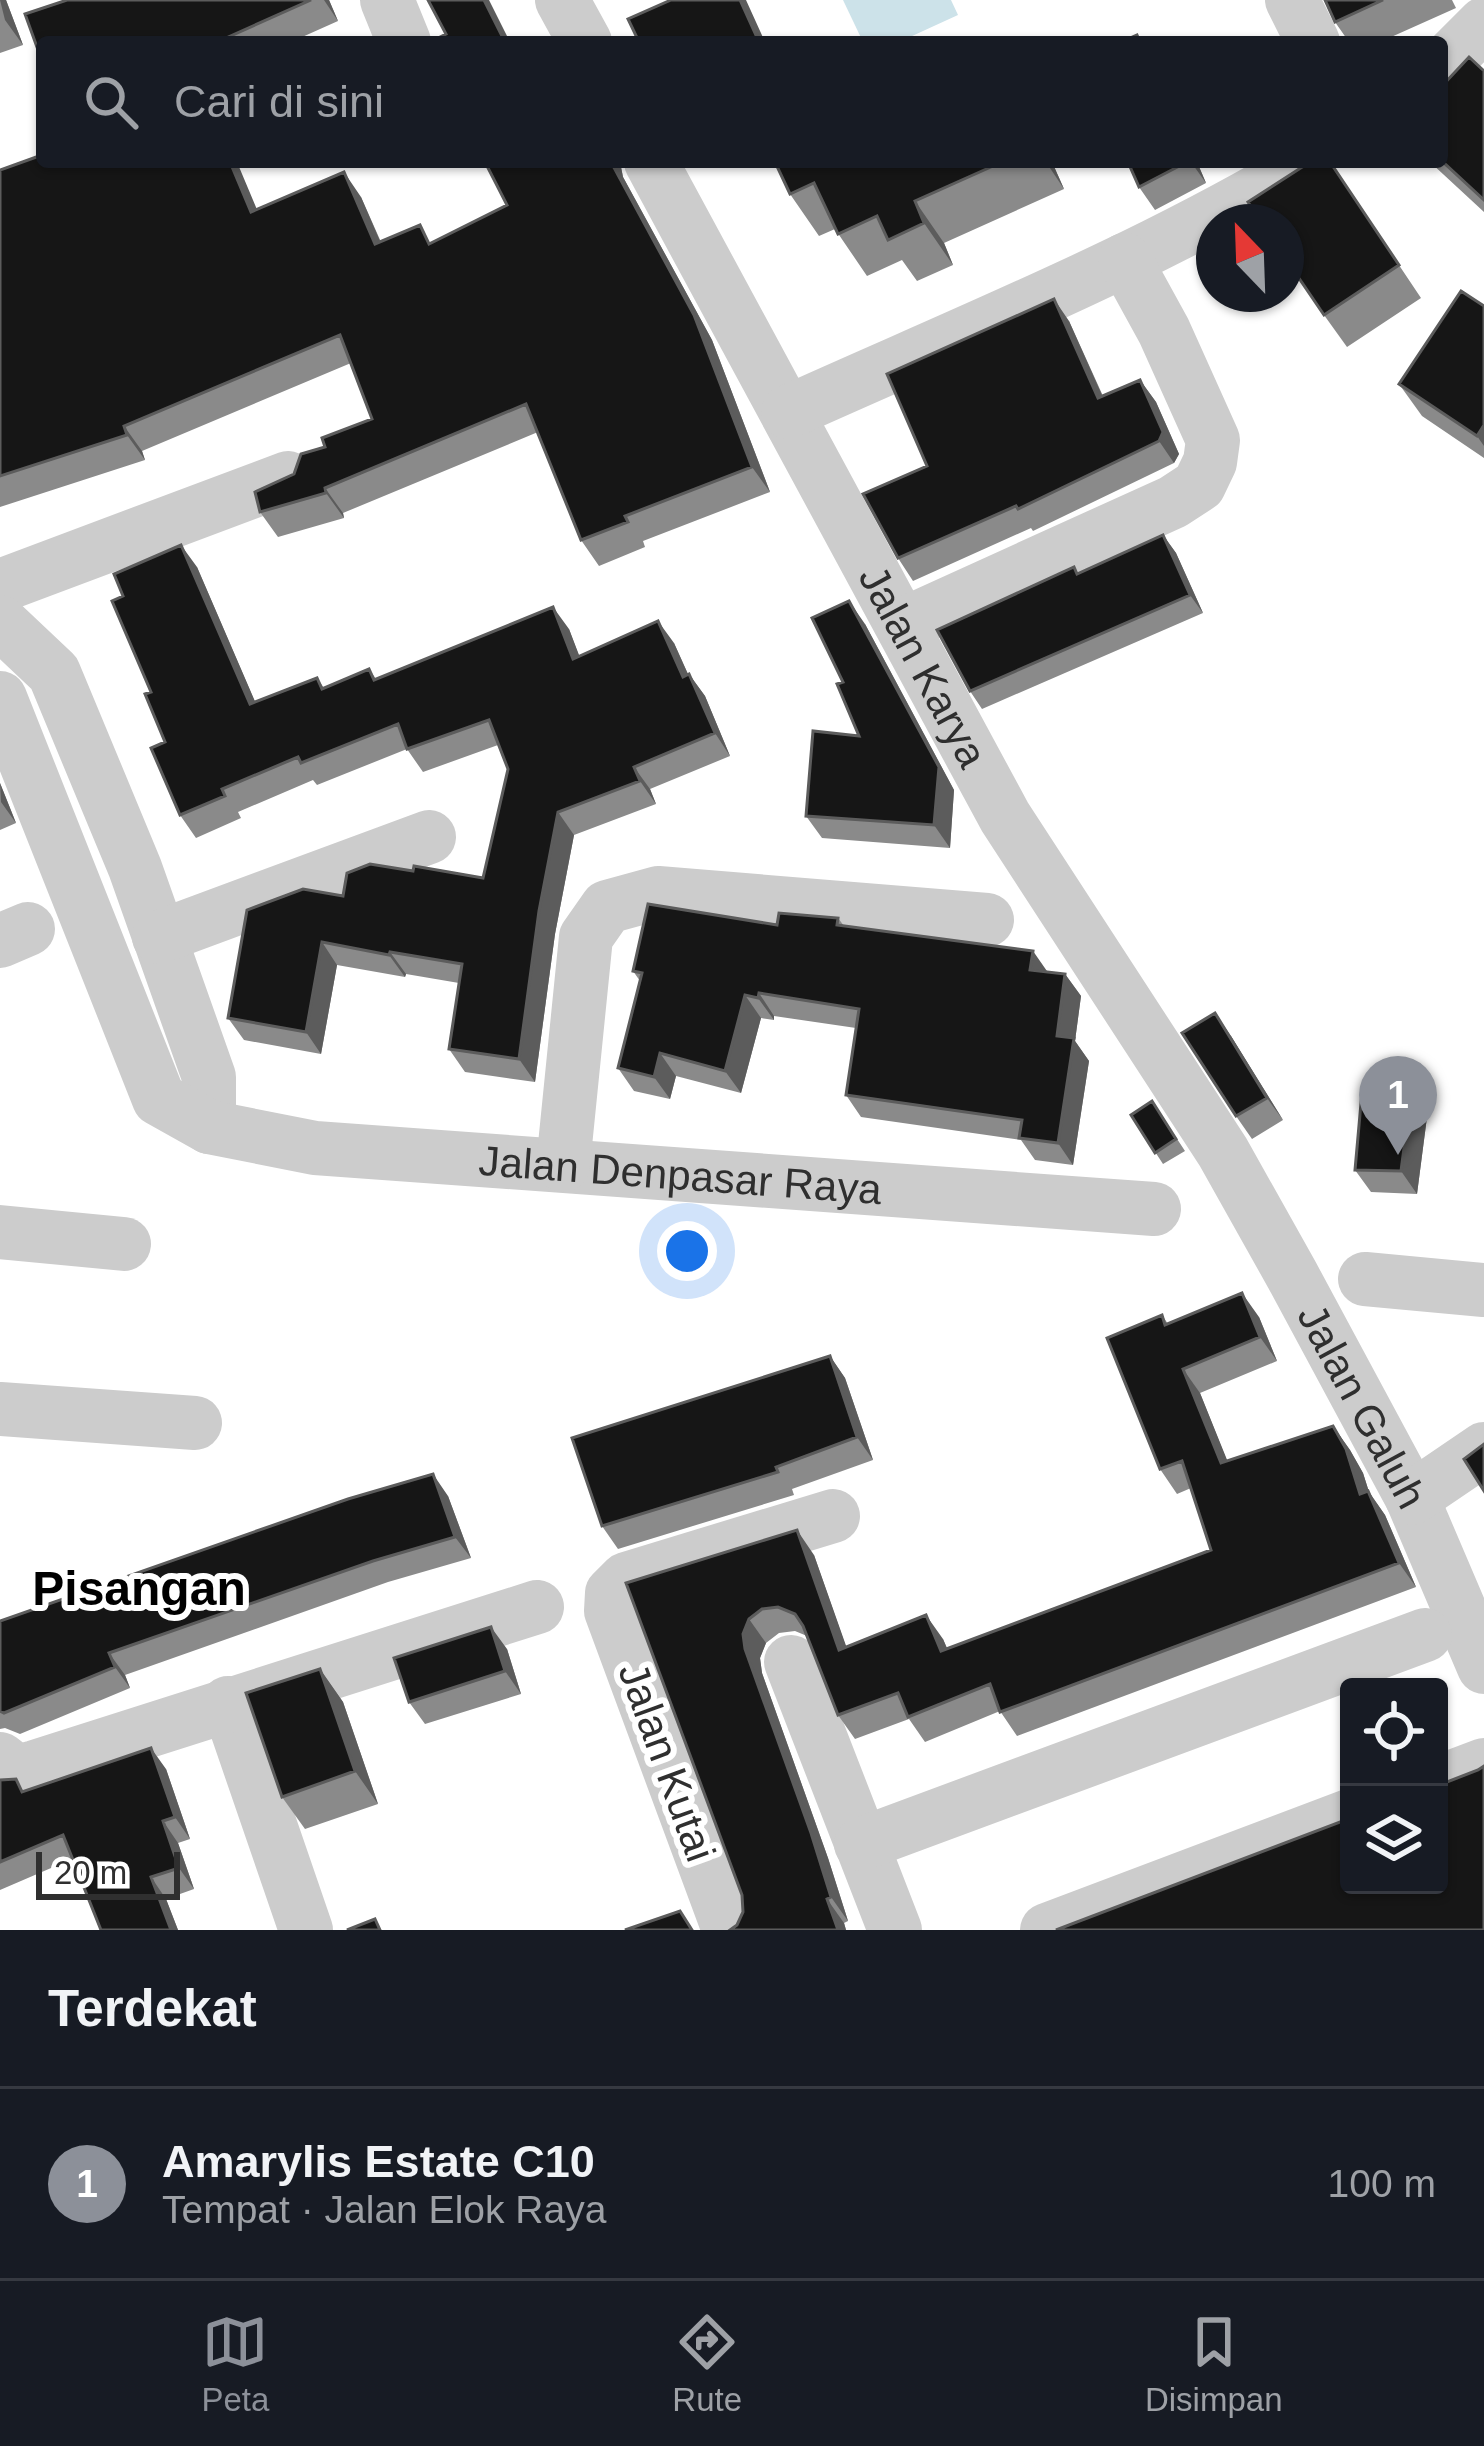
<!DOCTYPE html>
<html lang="id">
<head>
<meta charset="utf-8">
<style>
	body { margin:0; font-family:Arial,sans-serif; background:#242831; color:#f1f3f6 }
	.controls { position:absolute; right:36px; bottom:36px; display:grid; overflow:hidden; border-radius:12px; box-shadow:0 3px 9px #0004 }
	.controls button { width:108px; height:108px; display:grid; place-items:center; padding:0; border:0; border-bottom:3px solid #363941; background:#171b24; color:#f1f3f6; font:60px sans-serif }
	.compass { position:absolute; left:1196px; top:204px; width:108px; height:108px; border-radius:50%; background:#171b24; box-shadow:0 3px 9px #0004; rotate:337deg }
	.scale { position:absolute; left:36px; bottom:30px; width:144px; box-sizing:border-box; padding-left:12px; border:6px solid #2f2f2f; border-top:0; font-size:33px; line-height:42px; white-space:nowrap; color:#2f2f2f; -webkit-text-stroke:9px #fff; paint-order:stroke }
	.you { position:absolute; left:687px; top:1251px; width:42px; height:42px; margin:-30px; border:9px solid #fff; border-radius:50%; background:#1a73e8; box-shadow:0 0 0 18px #1a73e833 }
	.badge { display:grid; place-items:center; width:78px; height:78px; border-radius:50%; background:#8c9099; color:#fff; font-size:39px; font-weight:700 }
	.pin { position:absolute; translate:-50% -99px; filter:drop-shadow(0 3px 6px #0008) }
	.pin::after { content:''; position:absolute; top:63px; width:42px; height:36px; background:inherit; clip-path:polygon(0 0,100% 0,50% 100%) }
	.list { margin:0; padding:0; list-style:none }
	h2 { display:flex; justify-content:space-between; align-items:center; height:156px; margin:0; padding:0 48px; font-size:51px }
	h2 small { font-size:39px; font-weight:400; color:#9ea1a6 }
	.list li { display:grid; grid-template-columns:78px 1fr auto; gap:36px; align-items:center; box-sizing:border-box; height:192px; padding:0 48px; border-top:3px solid #363941 }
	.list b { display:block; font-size:45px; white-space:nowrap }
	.list p { margin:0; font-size:39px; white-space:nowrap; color:#9ea1a6 }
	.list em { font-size:39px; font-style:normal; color:#9ea1a6 }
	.icon { flex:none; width:66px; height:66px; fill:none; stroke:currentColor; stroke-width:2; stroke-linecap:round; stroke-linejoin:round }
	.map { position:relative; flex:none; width:1484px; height:1930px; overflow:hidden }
	.search { position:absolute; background:#171b24; box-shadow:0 3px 9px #0004; left:36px; right:36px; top:36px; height:132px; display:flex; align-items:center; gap:30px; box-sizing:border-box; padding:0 42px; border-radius:12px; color:#9ea1a6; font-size:45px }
	.sheet { height:348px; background:#171b24 }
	nav { display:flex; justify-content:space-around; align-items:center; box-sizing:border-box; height:168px; border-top:3px solid #363941; background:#171b24; font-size:33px; color:#9ea1a6 }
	nav a { display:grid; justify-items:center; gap:6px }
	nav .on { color:#8c9099 }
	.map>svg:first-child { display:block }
	.water { fill:#cce2e9 }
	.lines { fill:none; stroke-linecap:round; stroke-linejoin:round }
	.minor { stroke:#ccc; stroke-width:54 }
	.wall { fill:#8a8a8a }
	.shaded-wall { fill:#5c5c5c }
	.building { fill:#161616; stroke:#5c5c5c; stroke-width:3 }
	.labels { text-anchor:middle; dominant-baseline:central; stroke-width:12; stroke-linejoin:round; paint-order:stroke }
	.street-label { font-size:42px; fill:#2f2f2f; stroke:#fff }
	.quarter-label { font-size:48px; font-weight:bold; fill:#000; stroke:#fff }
</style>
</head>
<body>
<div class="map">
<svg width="1484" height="1930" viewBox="0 0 1484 1930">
	<rect width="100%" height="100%" fill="#fff"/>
	<path class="water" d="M843 0H951L958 15 899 42H863Z"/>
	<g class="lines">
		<g class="minor">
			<path d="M387 0 404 42"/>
			<path d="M562 0 585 42"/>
			<path d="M1292 0 1313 42"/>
			<path d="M1442 66 1484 24"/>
			<path id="s1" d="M651 162 1005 817 1223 1152 1292 1275 1412 1498 1484 1667"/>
			<path d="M788 412C963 333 1143 261 1308 162"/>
			<path d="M0 586 288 478"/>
			<path d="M0 622 54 673 135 868 209 1077V1127"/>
			<path d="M902 625 1173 502 1199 485 1210 462 1213 440 1164 331 1125 260"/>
			<path id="s2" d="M0 698 159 1099 209 1127 315 1148 1154 1209"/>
			<path d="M159 937 429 837"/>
			<path d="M0 941 28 929"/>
			<path d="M563 1165 586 937 607 907 658 893 987 920"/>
			<path d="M0 1232 124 1244"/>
			<path d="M1365 1279 1484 1290"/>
			<path d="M0 1409 195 1423"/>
			<path d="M1412 1498 1484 1449"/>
			<path d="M791 1662 895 1930"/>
			<path d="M228 1703 306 1930"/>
			<path d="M0 1759 17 1772 35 1767 537 1607"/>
			<path d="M1439 1782 1484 1765"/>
			<path d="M861 1844 1425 1635"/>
			<path d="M729 1930 611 1611 612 1593 626 1579 833 1516"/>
			<path d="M1047 1930 1349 1816"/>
		</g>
	</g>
	<path class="wall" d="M0 0H6L23 45 0 53Z
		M67 0H329L338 21 291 42H42Z
		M1325 0H1452L1456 8 1380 42H1349L1335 22Z
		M1484 71V212L1430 162H1442Z
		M485 162H620L623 177 712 340 770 492 643 541 645 547 599 566 581 540 538 432 343 513 344 518 278 537 260 512 294 474 325 447 372 419 351 363 142 451 145 460 0 507V170L257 210 361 197 381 242H433L507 205Z
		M775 162H1052L1064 189 944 243 953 265 917 281 902 260 867 276 835 229 819 236 790 194Z
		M1128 162H1197L1206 183 1155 210 1139 187Z
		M1330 162 1421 298 1347 347 1324 315Z
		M1484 306V458L1422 416 1399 384Z
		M1069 321 1103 396 1140 380 1156 402 1179 454 1174 463 1033 531 1031 528 913 581 898 558 927 466Z
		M1163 535 1176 553 1203 613 982 709 970 691 1078 573Z
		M197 567 255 702 317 678 324 688 369 669 376 679 569 629 579 656 674 643 688 674H689L705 696 730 756 650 789 656 804 574 835 555 934 535 1082 465 1072 449 1049 459 983 406 974 405 977 337 965 321 1054 244 1040 228 1018 343 896 413 871 483 878 508 769 498 745 423 772 407 749 317 785 313 780 238 812 241 818 196 838 180 815 165 742 123 596Z
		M865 624 954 790 950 848 822 838 806 816 859 736 843 682Z
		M0 783 16 823 0 830Z
		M838 918 844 926 1048 972 1065 974 1081 996 1075 1041 1089 1061 1073 1165 1035 1160 1021 1140 861 1117 846 1095 856 1028 774 1016V1020L761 1018 741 1093 676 1076 670 1099 634 1091 618 1068 640 981 633 971 777 925Z
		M1231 1036 1283 1120 1252 1139 1236 1116Z
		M1152 1101 1185 1151 1163 1164 1131 1115Z
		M1427 1117 1417 1194 1371 1192 1355 1170Z
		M1162 1315 1168 1324 1259 1317 1277 1361 1200 1393 1227 1461 1333 1426 1350 1450 1363 1473 1369 1492 1385 1515 1416 1587 1017 1736 1000 1711 925 1742 909 1719 855 1739 838 1715 807 1636 795 1631 779 1633 766 1643 760 1658 762 1673 828 1858 848 1921 844 1923 846 1930H730L737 1925 743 1912 742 1895 626 1583 814 1555 846 1647 943 1639 947 1648 1211 1550 1191 1488 1177 1494 1160 1469Z
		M830 1356 845 1378 873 1460 792 1489 794 1495 618 1549 602 1526Z
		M448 1496 471 1558 388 1582 125 1675 130 1688 20 1734 5 1728 0 1729V1621Z
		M507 1649 521 1694 425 1724 409 1702Z
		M320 1669 343 1702 378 1804 305 1829 282 1797Z
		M166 1769 190 1839 178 1843 194 1889 166 1899 178 1930H101L72 1859 0 1890V1780L25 1791Z"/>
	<path class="shaded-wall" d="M0 0H6L23 45 5 20Z
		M324 0H329L338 21Z
		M484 0H489L510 42H505Z
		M740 0H746L765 42H759Z
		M230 162H237L269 238 251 212Z
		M611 162H620L623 177 712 340 770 492 752 467Z
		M1046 162H1052L1064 189Z
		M1191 162H1197L1206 183Z
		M344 172 361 197 392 269 375 244Z
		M915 201 944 243 953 265 924 223Z
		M1054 299 1069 321 1113 420 1098 398Z
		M1140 380 1156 402 1179 454 1174 463 1159 441Z
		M1484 425V446L1477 436Z
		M124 426 142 451 145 460 127 435Z
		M325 488 343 513 344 518 326 493Z
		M1163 535 1176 553 1203 613 1190 595Z
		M181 545 197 567 266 727 250 704Z
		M849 601 865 624 954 790 950 848 934 825Z
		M553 607 569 629 589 681 573 659Z
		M658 621 674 643 699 699 683 677Z
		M689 674 705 696 730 756 715 733Z
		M634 767 650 789 656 804 640 781Z
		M0 783 16 823 1 802Z
		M558 812 574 835 555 934 535 1082 519 1059 539 911Z
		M322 942 337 965 321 1054 306 1032Z
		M1033 951 1049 974 1030 970Z
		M390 952 406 974 405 977 389 955Z
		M1065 974 1081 996 1075 1041 1089 1061 1073 1165 1058 1143 1057 1036Z
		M759 993 774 1016V1020L758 998Z
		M745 995 761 1018 741 1093 725 1071Z
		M1215 1013 1231 1036 1283 1120 1267 1098Z
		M660 1053 676 1076 670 1099 654 1077Z
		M1411 1094 1427 1117 1417 1194 1401 1171Z
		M1242 1293 1259 1317 1277 1361 1260 1337Z
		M830 1356 845 1378 873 1460 857 1437Z
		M1183 1369 1200 1393 1238 1487 1221 1463Z
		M1333 1426 1350 1450 1363 1473 1369 1492 1385 1515 1416 1587 1399 1563 1360 1494Z
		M433 1474 448 1496 471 1558 455 1537Z
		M797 1530 814 1555 856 1674 839 1650Z
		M926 1615 943 1639 958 1675 941 1651Z
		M749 1619 766 1643 760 1658 762 1673 828 1858 848 1921 831 1897 745 1649 743 1634Z
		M491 1627 507 1649 521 1694 505 1671Z
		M109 1653 125 1675 130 1688 115 1667Z
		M320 1669 343 1702 378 1804 355 1771Z
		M151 1748 166 1769 190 1839 175 1817Z
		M163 1821 178 1843 194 1889 179 1868Z
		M151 1877 166 1899 178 1930H171Z
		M827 1899 844 1923 846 1930H838Z"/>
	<path class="building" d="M67 0H311L217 42H42V61L25 14Z
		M428 0H484L505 42H430L446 34Z
		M671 0H740L759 42H639L628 19Z
		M1325 0H1383L1335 22Z
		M1137 35 1140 42H1121Z
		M1469 57 1484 71V200L1442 161V86Z
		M42 155V162H230L251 212 344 172 375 244 420 225 429 244 507 205 485 162H611L694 315 752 467 625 516 628 522 581 540 526 404 325 488 326 493 260 512 255 492 294 474 301 454 325 447 322 438 372 419 340 335 124 426 127 435 0 476V170Z
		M775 162H1002L915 201 924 223 888 240 877 216 838 234 814 183 790 194Z
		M1128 162H1187L1139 187Z
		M1310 162H1330L1399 265 1324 315 1286 259V222H1261L1248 202Z
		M1461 291 1484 306V425L1477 436 1399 384Z
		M1054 299 1098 398 1140 380 1163 432 1159 441 1018 509 1016 506 898 558 863 494 927 466 887 374Z
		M1163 535 1190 595 970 691 937 630 1074 567 1077 574Z
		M181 545 250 704 317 678 322 689 369 669 374 680 553 607 573 659 658 621 683 677 689 674 715 733 634 767 640 781 558 812 539 911 519 1059 449 1049 462 964 390 952 389 955 322 942 306 1032 228 1018 247 910 303 889 343 896 347 873 370 864 413 871 414 866 483 878 508 769 489 720 407 749 398 724 301 763 298 757 222 789 225 796 180 815 151 748 165 742 145 694 151 692 112 601 123 596 114 574Z
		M849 601 939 767 934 825 806 816 813 731 859 736 837 684 843 682 812 618Z
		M648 904 777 925 779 913 838 918 837 925 1033 951 1030 970 1065 974 1057 1036 1074 1038 1058 1143 1019 1138 1022 1120 846 1095 859 1009 759 993 758 998 745 995 725 1071 660 1053 654 1077 618 1068 642 973 633 971Z
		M1215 1013 1267 1098 1236 1116 1182 1033Z
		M1362 1092 1411 1094 1401 1171 1355 1170Z
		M1152 1101 1176 1139 1155 1153 1131 1115Z
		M1242 1293 1260 1337 1183 1369 1221 1463 1333 1426 1346 1449 1360 1494 1368 1491 1399 1563 1000 1712 990 1684 908 1717 898 1693 838 1715 803 1626 795 1614 778 1607 762 1609 749 1619 743 1634 745 1649 811 1833 831 1897 827 1899 838 1930H730L737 1925 743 1912 742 1895 626 1583 797 1530 839 1650 926 1615 941 1651 1211 1550 1182 1461 1160 1469 1107 1338 1162 1315 1165 1325Z
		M830 1356 857 1437 776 1467 778 1472 602 1526 572 1438Z
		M1484 1444V1491L1464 1459Z
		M433 1474 455 1537 373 1561 109 1653 115 1667 4 1713 0 1711V1621L348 1499Z
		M491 1627 505 1671 409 1702 394 1658Z
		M320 1669 355 1771 282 1797 246 1693Z
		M151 1748 175 1817 163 1821 179 1868 151 1877 171 1930H101L63 1835 0 1862V1780L16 1779 22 1792Z
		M1484 1766V1930H1056L1343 1821 1349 1817V1885H1439V1785L1478 1770Z
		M680 1911 692 1930H625Z
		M375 1919 380 1930H347Z"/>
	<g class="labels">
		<g class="street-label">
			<text stroke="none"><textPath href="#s1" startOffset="573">Jalan Karya</textPath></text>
			<text stroke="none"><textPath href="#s2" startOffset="963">Jalan Denpasar Raya</textPath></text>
			<text stroke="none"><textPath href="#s1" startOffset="1434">Jalan Galuh</textPath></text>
			<text transform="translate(667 1762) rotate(70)">Jalan Kutai</text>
		</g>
		<g class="quarter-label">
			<text x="139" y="1588">Pisangan</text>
		</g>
	</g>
</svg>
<div class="controls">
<button><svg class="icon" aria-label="locate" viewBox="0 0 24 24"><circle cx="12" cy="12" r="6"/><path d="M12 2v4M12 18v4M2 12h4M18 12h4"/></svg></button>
<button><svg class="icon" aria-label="layers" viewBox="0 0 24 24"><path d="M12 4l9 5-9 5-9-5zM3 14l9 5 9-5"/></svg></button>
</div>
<svg class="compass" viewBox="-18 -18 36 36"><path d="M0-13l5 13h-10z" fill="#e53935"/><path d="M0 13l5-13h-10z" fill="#9ea1a6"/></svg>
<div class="scale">20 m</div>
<div class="you"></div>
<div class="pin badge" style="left:1398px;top:1155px">1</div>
<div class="search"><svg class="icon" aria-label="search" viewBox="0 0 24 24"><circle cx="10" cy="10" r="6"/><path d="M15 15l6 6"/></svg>Cari di sini</div>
</div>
<section class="sheet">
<h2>Terdekat<small></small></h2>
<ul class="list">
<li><span class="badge">1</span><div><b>Amarylis Estate C10</b><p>Tempat · Jalan Elok Raya</p></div><em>100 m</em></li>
</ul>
</section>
<nav>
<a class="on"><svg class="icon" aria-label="map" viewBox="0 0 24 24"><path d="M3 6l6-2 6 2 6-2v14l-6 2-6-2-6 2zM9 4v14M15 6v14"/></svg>Peta</a>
<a><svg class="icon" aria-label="directions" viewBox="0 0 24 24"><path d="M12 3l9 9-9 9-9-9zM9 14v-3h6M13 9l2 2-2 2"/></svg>Rute</a>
<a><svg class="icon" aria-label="saved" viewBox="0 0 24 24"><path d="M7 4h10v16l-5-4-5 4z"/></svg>Disimpan</a>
</nav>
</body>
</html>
